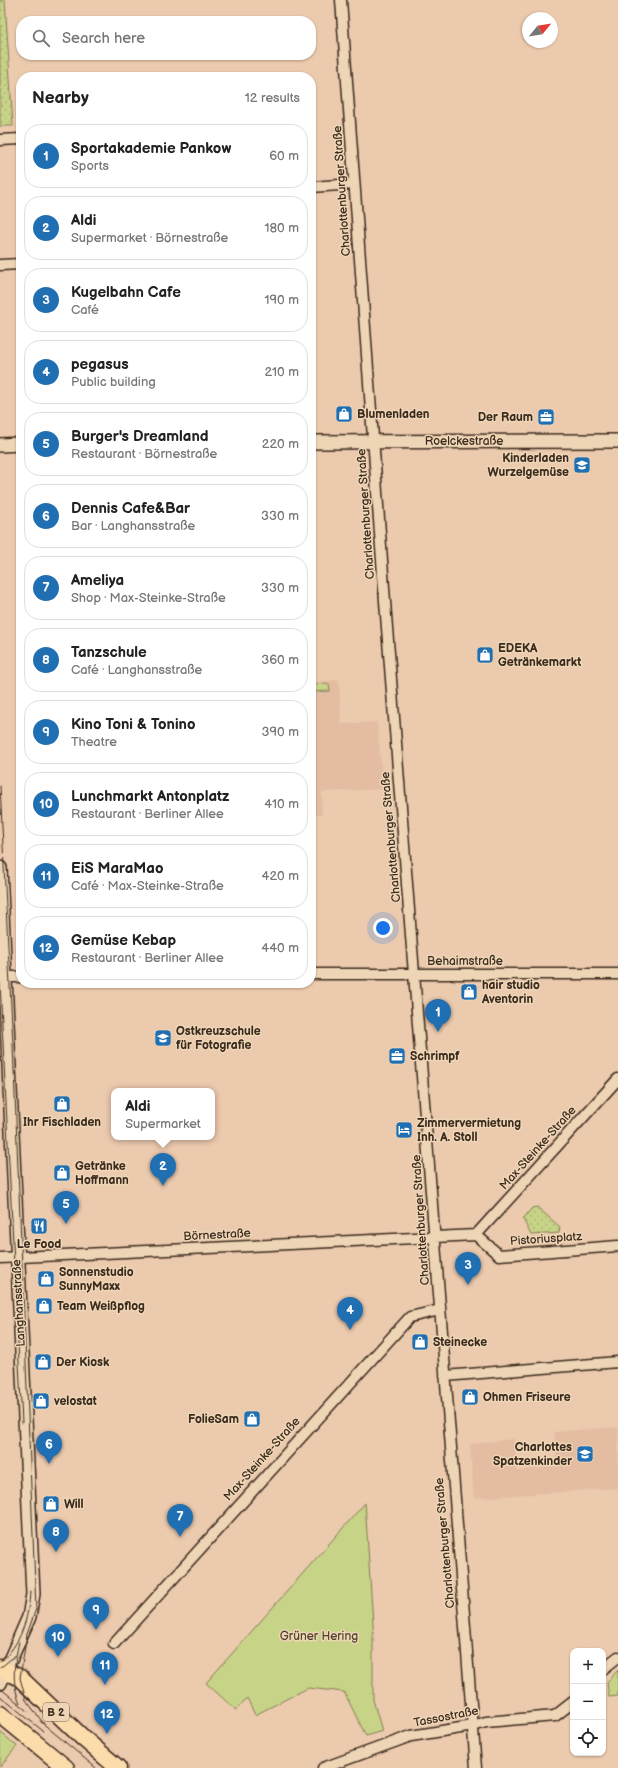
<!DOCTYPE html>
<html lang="en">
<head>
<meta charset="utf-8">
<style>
	body { margin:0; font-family:"Balsamiq Sans",sans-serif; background:#f6f6f6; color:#222 }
	.controls { position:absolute; right:12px; bottom:12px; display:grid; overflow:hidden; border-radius:8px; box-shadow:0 1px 3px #0004 }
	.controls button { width:36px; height:36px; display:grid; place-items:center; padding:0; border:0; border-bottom:1px solid #e0e0e0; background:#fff; color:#222; font:20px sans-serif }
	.compass { position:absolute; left:522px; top:12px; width:36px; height:36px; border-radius:50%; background:#fff; box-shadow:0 1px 3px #0004; rotate:60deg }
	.you { position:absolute; left:383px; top:928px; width:14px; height:14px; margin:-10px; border:3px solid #fff; border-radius:50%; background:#1a73e8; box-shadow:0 0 0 6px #1a73e833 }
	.badge { display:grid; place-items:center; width:26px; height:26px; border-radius:50%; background:#1f6fb2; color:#fff; font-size:13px; font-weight:700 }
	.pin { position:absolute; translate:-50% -33px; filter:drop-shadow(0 1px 2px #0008) }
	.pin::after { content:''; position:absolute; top:21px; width:14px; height:12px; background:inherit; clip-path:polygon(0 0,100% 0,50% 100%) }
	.popup { position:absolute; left:111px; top:1088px; width:104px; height:52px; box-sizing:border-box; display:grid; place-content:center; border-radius:8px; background:#fff; filter:drop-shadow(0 1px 3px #0005); font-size:13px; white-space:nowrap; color:#767676 }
	.popup b { font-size:15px; color:#222 }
	.popup::after { content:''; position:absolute; left:50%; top:100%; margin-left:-8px; border:8px solid transparent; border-top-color:#fff }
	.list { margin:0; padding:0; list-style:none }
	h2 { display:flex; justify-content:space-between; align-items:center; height:52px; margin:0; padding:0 16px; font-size:17px }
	h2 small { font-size:13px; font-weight:400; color:#767676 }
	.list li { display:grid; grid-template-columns:26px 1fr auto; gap:12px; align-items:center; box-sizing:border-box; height:64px; margin:0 8px 8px; padding:0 8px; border:1px solid #e0e0e0; border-radius:16px }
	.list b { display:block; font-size:15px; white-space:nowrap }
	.list p { margin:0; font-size:13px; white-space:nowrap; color:#767676 }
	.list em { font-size:13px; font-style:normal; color:#767676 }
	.icon { flex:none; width:22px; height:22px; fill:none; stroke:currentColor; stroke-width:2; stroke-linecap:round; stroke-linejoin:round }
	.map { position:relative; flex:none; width:618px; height:1768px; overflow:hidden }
	.search { position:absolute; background:#fff; box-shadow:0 1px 3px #0004; left:16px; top:16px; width:300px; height:44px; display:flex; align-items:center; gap:10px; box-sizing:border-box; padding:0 14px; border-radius:16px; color:#767676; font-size:15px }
	.panel { position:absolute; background:#fff; box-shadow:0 1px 3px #0004; left:16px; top:72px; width:300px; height:916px; border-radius:16px }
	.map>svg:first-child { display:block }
	.built { fill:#e3bca2 }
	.grass { fill:url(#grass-dots); stroke:#817e52 }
	.green { fill:#c7d387; stroke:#817e52 }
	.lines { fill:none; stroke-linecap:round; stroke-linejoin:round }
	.minor-casing { stroke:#3b2a1e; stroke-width:13 }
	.tertiary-casing { stroke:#3b2a1e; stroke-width:16 }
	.primary-casing { stroke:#3b2a1e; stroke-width:19 }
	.minor { stroke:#edd5b5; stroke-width:10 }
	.tertiary { stroke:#edd5b5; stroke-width:13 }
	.primary { stroke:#fddcac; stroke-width:16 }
	.tram { stroke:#3b2a1e; stroke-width:1 }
	.labels { text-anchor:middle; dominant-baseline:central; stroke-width:3; stroke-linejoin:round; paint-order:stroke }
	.shield { fill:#edd5b5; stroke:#705d4b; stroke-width:1 }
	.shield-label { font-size:11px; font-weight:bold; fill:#3b2a1e }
	.street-label { font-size:12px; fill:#3b2a1e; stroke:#edd5b5 }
	.poi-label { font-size:12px; font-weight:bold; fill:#3b2a1e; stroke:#edd5b5; text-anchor:start }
	.park-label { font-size:12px; fill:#50432e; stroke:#edd5b5 }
</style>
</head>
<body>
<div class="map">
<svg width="618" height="1768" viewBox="0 0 618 1768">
	<defs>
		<pattern id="grass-dots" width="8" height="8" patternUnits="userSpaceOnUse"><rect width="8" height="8" fill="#c7d387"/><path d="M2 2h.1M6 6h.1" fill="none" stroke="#acb574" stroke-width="1.8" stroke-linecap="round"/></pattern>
	</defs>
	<rect width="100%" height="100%" fill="#eccaae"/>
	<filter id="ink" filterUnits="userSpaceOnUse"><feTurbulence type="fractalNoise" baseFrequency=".025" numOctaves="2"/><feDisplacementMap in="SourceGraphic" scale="8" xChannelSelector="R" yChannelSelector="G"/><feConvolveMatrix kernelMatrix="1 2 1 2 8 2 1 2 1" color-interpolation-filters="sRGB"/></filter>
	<g filter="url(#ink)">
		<path class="built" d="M339 680 341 724 377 722 383 789 322 792V815H311V682Z
			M618 1427V1488L474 1498 470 1444 514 1439 517 1471 557 1466 554 1432Z"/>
		<path class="grass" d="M0 0H5L13 126H0Z
			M537 1207 560 1227 559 1233 531 1235 523 1219 532 1208Z"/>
		<path class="green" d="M329 684 330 691 311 692V685Z
			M365 1503 373 1624V1700L382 1731 366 1736 344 1692 308 1688 255 1715 247 1698 236 1710 206 1683Z
			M618 1670V1696L609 1697 607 1682Z
			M0 1732 17 1746 0 1767Z"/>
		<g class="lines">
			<g class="minor-casing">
				<path id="minor" d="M341 0 386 615 476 1768
					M0 140 21 139
					M311 187 354 184
					M0 265 21 264
					M311 974H618
					M0 977H21
					M476 1235 618 1079
					M0 1258 476 1235 499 1255 618 1246
					M445 1376 618 1362
					M114 1644 410 1317 440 1310
					M603 1669 618 1657
					M323 1768 411 1736 473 1726 486 1722 555 1716 573 1702"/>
			</g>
			<g class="tertiary-casing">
				<path id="tertiary" d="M311 442 618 441
					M0 445 21 444
					M0 868 33 1594 29 1617 0 1683"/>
			</g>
			<g class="primary-casing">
				<path id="primary" d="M0 1668 20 1678 83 1738 118 1768
					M0 1714 66 1768"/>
			</g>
			<use href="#minor" class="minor"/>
			<use href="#tertiary" class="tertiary"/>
			<use href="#primary" class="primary"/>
			<path class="tram" d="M0 786 13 1045 35 1585 36 1609 27 1634 20 1678 26 1700 44 1724
				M0 983 22 1423
				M19 1642C14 1664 11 1682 20 1703
				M0 1662C21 1645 29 1617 30 1591
				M0 1668 17 1654
				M0 1688 28 1711
				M0 1696 43 1731
				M40 1721 96 1768"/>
		</g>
	</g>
	<defs>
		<g id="shop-square" transform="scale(0.9)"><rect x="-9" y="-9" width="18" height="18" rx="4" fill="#1f6fb2" stroke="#edd5b5"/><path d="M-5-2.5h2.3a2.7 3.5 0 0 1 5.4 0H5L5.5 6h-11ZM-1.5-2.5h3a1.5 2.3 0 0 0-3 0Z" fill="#fff"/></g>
		<g id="office-square" transform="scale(0.9)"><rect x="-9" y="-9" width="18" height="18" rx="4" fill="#1f6fb2" stroke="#edd5b5"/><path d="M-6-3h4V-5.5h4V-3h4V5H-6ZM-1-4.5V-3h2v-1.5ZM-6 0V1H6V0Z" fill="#fff"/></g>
		<g id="school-square" transform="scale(0.9)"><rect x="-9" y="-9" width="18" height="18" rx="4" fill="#1f6fb2" stroke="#edd5b5"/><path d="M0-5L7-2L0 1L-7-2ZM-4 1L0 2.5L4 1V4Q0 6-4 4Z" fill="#fff"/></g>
		<g id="hotel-square" transform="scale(0.9)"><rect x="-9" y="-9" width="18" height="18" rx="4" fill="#1f6fb2" stroke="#edd5b5"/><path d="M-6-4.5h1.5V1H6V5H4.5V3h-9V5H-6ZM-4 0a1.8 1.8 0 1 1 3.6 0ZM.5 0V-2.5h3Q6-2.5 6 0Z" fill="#fff"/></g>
		<g id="restaurant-square" transform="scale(0.9)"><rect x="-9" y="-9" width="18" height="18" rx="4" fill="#1f6fb2" stroke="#edd5b5"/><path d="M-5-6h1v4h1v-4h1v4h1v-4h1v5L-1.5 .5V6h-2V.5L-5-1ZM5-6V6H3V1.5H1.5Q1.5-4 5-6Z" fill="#fff"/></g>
	</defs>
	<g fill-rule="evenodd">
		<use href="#shop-square" x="344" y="414"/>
		<use href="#office-square" x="546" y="417"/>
		<use href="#school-square" x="582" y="465"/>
		<use href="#shop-square" x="485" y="655"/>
		<use href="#shop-square" x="469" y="992"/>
		<use href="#school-square" x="163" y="1038"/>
		<use href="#office-square" x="397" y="1056"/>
		<use href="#shop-square" x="62" y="1104"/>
		<use href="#hotel-square" x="404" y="1130"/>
		<use href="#shop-square" x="62" y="1173"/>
		<use href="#restaurant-square" x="39" y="1226"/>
		<use href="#shop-square" x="46" y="1279"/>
		<use href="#shop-square" x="44" y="1306"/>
		<use href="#shop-square" x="420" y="1342"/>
		<use href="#shop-square" x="43" y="1362"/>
		<use href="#shop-square" x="470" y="1397"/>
		<use href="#shop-square" x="41" y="1401"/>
		<use href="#shop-square" x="252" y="1419"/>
		<use href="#school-square" x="585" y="1454"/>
		<use href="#shop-square" x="51" y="1504"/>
	</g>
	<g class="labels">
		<rect class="shield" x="43" y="1703" width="26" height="18" rx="3"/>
		<g class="shield-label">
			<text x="56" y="1712">B 2</text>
		</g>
		<g class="street-label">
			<text transform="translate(342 191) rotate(-94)">Charlottenburger Straße</text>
			<text x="464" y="441">Roelckestraße</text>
			<text transform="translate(366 514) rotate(-94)">Charlottenburger Straße</text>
			<text transform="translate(391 837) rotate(-95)">Charlottenburger Straße</text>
			<text x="465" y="961">Behaimstraße</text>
			<text transform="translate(538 1148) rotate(-48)">Max-Steinke-Straße</text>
			<text transform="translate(421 1220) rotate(-94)">Charlottenburger Straße</text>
			<text transform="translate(217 1235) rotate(-3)">Börnestraße</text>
			<text transform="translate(546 1239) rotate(-4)">Pistoriusplatz</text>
			<text transform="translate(19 1303) rotate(-93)">Langhansstraße</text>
			<text transform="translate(262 1459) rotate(-48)">Max-Steinke-Straße</text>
			<text transform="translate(445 1543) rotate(-95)">Charlottenburger Straße</text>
			<text transform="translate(446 1717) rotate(-11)">Tassostraße</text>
		</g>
		<g class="poi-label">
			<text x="357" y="414">Blumenladen</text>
			<text x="533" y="417" text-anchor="end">Der Raum</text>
			<text x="569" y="458" text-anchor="end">Kinderladen<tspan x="569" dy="14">Wurzelgemüse</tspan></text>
			<text x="498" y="648">EDEKA<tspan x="498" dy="14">Getränkemarkt</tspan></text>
			<text x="482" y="985">hair studio<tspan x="482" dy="14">Aventorin</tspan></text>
			<text x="176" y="1031">Ostkreuzschule<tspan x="176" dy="14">für Fotografie</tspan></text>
			<text x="410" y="1056">Schrimpf</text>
			<text x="62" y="1122" text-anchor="middle">Ihr Fischladen</text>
			<text x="417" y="1123">Zimmervermietung<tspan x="417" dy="14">Inh. A. Stoll</tspan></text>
			<text x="75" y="1166">Getränke<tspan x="75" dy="14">Hoffmann</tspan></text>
			<text x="39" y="1244" text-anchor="middle">Le Food</text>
			<text x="59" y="1272">Sonnenstudio<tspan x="59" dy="14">SunnyMaxx</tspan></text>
			<text x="57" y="1306">Team Weißpflog</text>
			<text x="433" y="1342">Steinecke</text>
			<text x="56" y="1362">Der Kiosk</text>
			<text x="483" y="1397">Ohmen Friseure</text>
			<text x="54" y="1401">velostat</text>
			<text x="239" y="1419" text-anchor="end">FolieSam</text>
			<text x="572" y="1447" text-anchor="end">Charlottes<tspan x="572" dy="14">Spatzenkinder</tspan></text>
			<text x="64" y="1504">Will</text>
		</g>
		<g class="park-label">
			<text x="319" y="1636">Grüner Hering</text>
		</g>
	</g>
</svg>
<div class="controls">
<button>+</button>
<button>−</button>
<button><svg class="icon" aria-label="locate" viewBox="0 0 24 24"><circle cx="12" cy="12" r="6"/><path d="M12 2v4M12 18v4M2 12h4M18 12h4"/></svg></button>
</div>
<svg class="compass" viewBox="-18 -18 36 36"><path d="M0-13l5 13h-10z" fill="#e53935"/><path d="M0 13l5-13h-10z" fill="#767676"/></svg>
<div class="you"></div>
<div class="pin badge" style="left:438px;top:1032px">1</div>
<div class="pin badge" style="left:163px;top:1186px">2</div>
<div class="popup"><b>Aldi</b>Supermarket</div>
<div class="pin badge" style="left:468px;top:1285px">3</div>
<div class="pin badge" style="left:350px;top:1330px">4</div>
<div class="pin badge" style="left:66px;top:1224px">5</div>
<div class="pin badge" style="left:49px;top:1464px">6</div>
<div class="pin badge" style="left:180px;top:1537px">7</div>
<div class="pin badge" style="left:56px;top:1552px">8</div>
<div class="pin badge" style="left:96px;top:1630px">9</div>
<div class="pin badge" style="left:58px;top:1657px">10</div>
<div class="pin badge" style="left:105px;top:1685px">11</div>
<div class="pin badge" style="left:107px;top:1734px">12</div>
<div class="search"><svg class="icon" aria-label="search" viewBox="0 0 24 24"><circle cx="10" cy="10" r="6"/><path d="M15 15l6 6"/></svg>Search here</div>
<section class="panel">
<h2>Nearby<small>12 results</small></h2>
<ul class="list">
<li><span class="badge">1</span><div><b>Sportakademie Pankow</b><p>Sports</p></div><em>60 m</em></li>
<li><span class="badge">2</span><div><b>Aldi</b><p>Supermarket · Börnestraße</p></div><em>180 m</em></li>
<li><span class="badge">3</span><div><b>Kugelbahn Cafe</b><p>Café</p></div><em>190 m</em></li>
<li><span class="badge">4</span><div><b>pegasus</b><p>Public building</p></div><em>210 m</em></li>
<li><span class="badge">5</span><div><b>Burger's Dreamland</b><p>Restaurant · Börnestraße</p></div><em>220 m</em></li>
<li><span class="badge">6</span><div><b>Dennis Cafe&amp;Bar</b><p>Bar · Langhansstraße</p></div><em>330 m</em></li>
<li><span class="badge">7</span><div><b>Ameliya</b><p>Shop · Max-Steinke-Straße</p></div><em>330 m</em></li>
<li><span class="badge">8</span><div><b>Tanzschule</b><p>Café · Langhansstraße</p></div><em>360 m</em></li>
<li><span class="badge">9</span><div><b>Kino Toni &amp; Tonino</b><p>Theatre</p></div><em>390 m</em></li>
<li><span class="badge">10</span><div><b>Lunchmarkt Antonplatz</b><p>Restaurant · Berliner Allee</p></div><em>410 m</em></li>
<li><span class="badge">11</span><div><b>EiS MaraMao</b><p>Café · Max-Steinke-Straße</p></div><em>420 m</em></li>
<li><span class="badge">12</span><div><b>Gemüse Kebap</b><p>Restaurant · Berliner Allee</p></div><em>440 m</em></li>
</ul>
</section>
</div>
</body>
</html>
